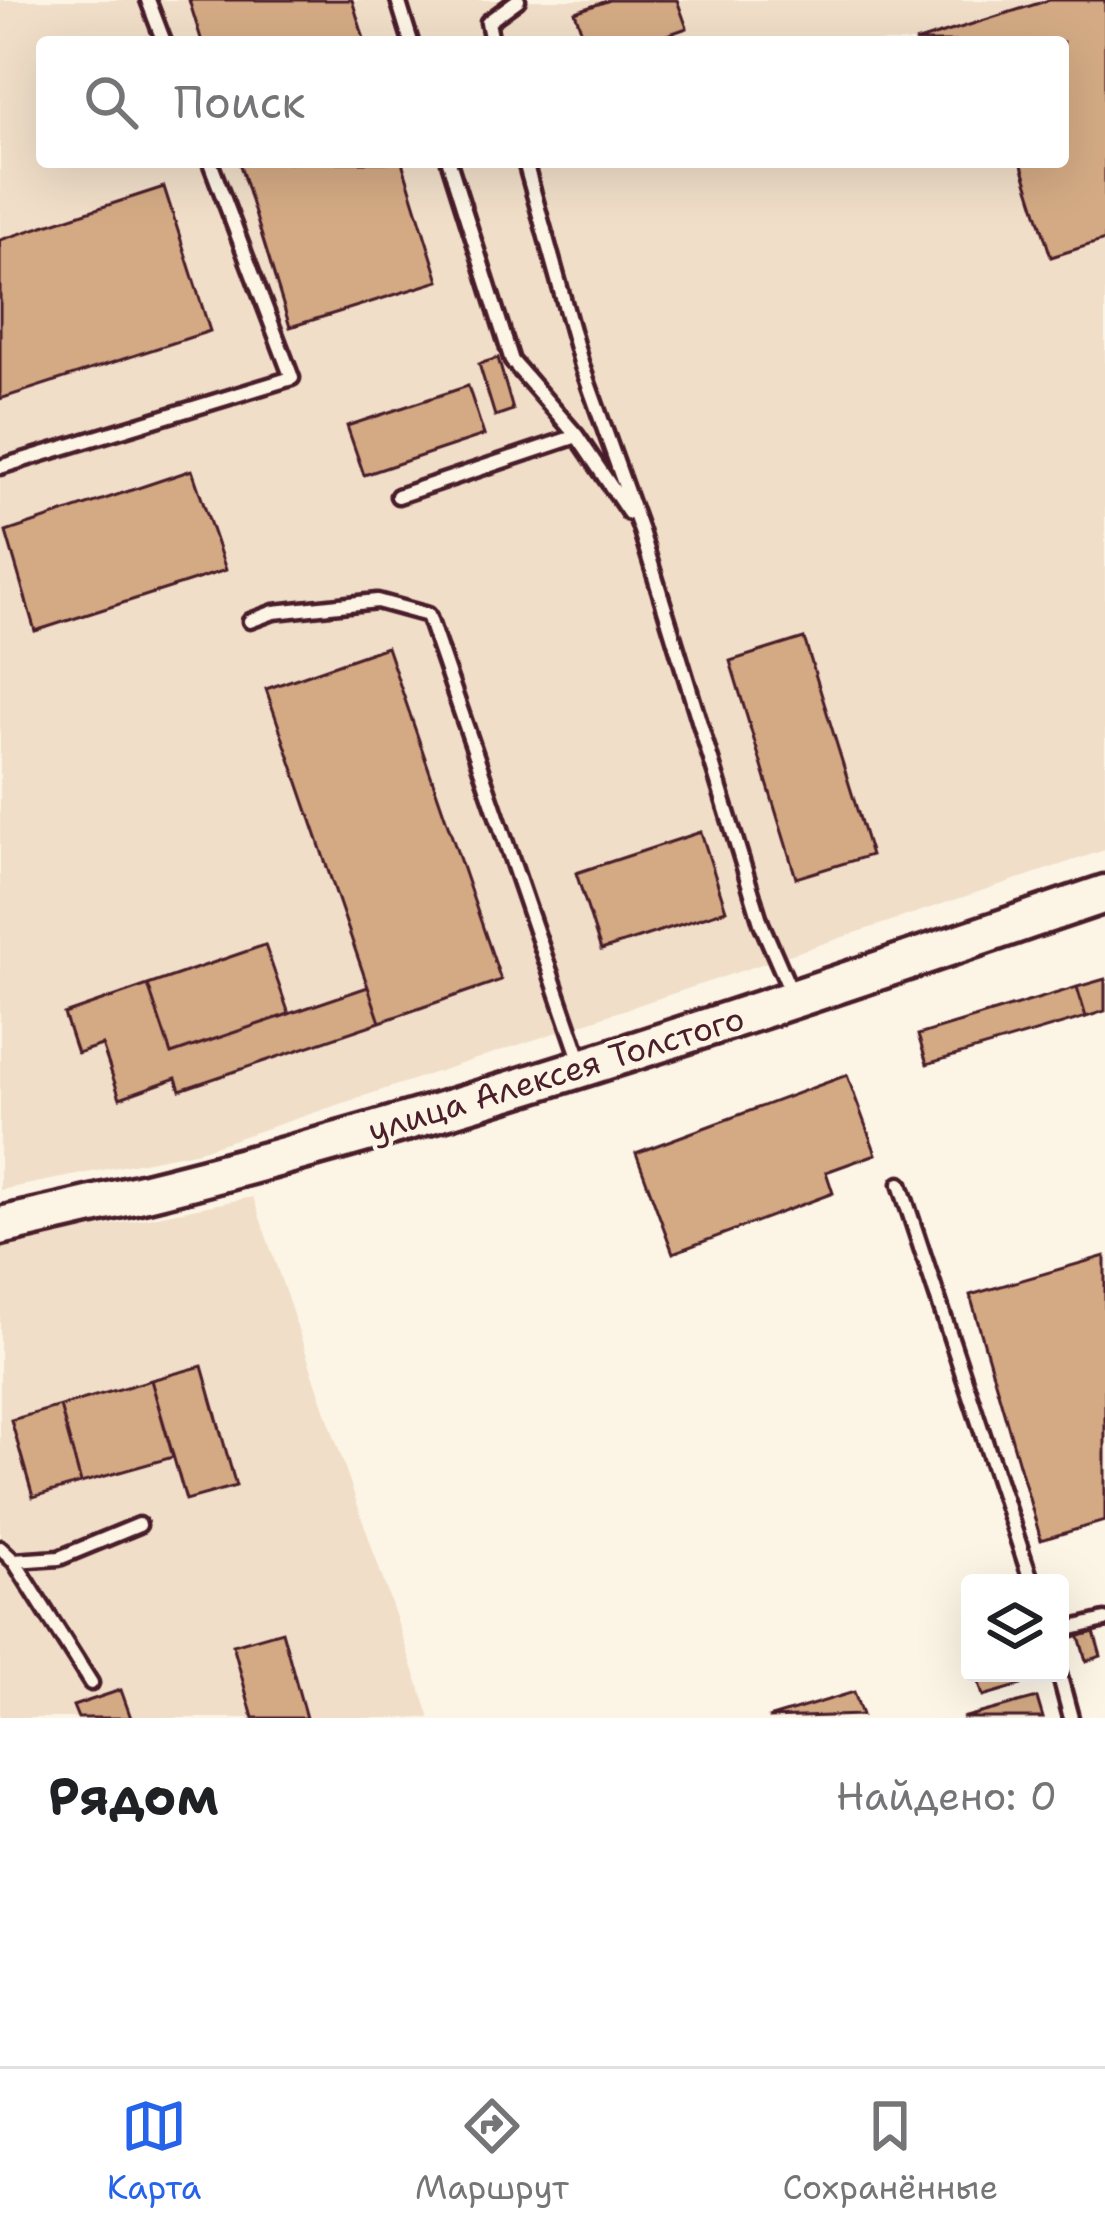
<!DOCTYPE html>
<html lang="ru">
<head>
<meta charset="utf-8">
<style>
	body { margin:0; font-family:"Shantell Sans",sans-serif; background:#f2f2f2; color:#202124 }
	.controls { position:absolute; right:36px; bottom:36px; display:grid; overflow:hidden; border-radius:12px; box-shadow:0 12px 48px #0002 }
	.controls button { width:108px; height:108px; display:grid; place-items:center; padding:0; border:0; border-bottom:3px solid #e0e0e0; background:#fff; color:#202124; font:60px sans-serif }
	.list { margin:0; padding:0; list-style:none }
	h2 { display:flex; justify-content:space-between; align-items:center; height:156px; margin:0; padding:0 48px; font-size:51px }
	h2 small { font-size:39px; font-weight:400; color:#757577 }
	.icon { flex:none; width:66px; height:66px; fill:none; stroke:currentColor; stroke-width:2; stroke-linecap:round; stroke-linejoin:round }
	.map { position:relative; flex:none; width:1105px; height:1718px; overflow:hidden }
	.search { position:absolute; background:#fff; box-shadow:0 12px 48px #0002; left:36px; right:36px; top:36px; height:132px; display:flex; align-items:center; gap:30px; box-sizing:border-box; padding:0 42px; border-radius:12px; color:#757577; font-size:45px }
	.sheet { height:348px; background:#fff }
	nav { display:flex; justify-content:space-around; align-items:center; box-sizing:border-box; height:168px; border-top:3px solid #e0e0e0; background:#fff; font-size:33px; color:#757577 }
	nav a { display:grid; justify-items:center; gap:6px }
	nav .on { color:#2563eb }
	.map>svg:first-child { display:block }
	.built { fill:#f0dec8; fill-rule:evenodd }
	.building { fill:#d3aa84; stroke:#4a1f2b; stroke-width:3 }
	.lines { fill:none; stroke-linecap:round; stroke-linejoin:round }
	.lane-casing { stroke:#4a1f2b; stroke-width:21 }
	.secondary-casing { stroke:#4a1f2b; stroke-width:45 }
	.lane { stroke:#fcf5e5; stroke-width:12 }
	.secondary { stroke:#fcf5e5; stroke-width:36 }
	.labels { text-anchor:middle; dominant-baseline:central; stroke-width:9; stroke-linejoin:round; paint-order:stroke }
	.street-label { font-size:33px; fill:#4a1f2b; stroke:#fcf5e5 }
</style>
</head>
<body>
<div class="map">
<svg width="1105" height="1718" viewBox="0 0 1105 1718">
	<rect width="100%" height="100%" fill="#fcf5e5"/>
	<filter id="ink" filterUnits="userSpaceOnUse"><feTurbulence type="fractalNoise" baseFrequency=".00833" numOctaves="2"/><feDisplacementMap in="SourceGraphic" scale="24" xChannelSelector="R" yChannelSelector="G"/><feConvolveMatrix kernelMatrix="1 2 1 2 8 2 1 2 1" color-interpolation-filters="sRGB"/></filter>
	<g filter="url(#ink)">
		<path class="built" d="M0 0H1105V850L199 1151 0 1190ZM42 42H1063V162H42Z
			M253 1197 430 1718H0V1247Z"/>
		<path class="building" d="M189 0H352L365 42H202Z
			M610 0H677L687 28 647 42H585L575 12Z
			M1049 0H1105V240L1051 257 1021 162H1063V42H915Z
			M239 162H402L439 281 290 327Z
			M164 187 210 331 0 399V240Z
			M498 358 513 410 495 416 479 364Z
			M468 386 484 435 364 475 347 426Z
			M192 470 226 570 35 631 6 532Z
			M804 638 871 855 796 878 730 661Z
			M387 647 501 980 380 1022 266 689Z
			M701 832 726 910 601 950 576 873Z
			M265 945 289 1014 171 1054 148 985Z
			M1105 979V1011L1086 1017 1077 987Z
			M148 985 171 1054 368 987 380 1022 180 1090 176 1078 120 1098 102 1045 77 1053 64 1014Z
			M1077 987 1086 1017 927 1064 918 1035Z
			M847 1075 876 1154 826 1172 833 1193 673 1253 636 1153Z
			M1105 1256V1521L1041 1540 970 1295Z
			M202 1366 236 1486 186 1500 151 1380Z
			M151 1380 173 1457 81 1483 60 1406Z
			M60 1406 81 1483 33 1497 11 1420Z
			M282 1631 306 1718H253L233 1645Z
			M1094 1632 1101 1656 1086 1661 1079 1636Z
			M976 1673H1017L1021 1685 983 1696Z
			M121 1690 131 1718H78L73 1706Z
			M854 1692 862 1715 768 1718Z
			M1037 1698 1043 1718H962Z"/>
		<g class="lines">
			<g class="lane-casing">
				<path id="lane" d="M148 0 164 42
					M398 0 411 42
					M492 42 488 22 518 0
					M449 162 512 361 577 436 629 513
					M525 162 582 366 641 531 761 923 791 992
					M0 467 292 378 210 162
					M398 496 577 436
					M250 621 274 612 377 601 428 615 582 1065
					M900 1184 1032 1583
					M0 1548 14 1561 59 1558 139 1525
					M14 1561 91 1683
					M1060 1631 1105 1620
					M1059 1673 1071 1718"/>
			</g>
			<g class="secondary-casing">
				<path id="secondary" d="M0 1226C376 1145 741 1017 1105 894"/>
			</g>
			<use href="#lane" class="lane"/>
			<use href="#secondary" class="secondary"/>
		</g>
	</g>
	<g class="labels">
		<g class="street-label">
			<text transform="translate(556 1074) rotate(-17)">улица Алексея Толстого</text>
		</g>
	</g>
</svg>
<div class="controls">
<button><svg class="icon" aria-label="layers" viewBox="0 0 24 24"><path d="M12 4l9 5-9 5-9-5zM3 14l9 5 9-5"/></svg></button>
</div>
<div class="search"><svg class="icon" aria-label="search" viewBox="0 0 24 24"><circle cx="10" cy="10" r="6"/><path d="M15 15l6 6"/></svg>Поиск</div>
</div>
<section class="sheet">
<h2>Рядом<small>Найдено: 0</small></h2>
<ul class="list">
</ul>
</section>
<nav>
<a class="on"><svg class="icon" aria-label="map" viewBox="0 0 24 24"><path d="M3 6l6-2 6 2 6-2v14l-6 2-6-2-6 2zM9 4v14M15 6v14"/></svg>Карта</a>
<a><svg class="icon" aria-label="directions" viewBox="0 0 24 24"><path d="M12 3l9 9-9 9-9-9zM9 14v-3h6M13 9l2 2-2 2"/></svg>Маршрут</a>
<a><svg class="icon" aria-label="saved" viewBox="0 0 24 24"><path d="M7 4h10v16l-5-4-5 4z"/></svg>Сохранённые</a>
</nav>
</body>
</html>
